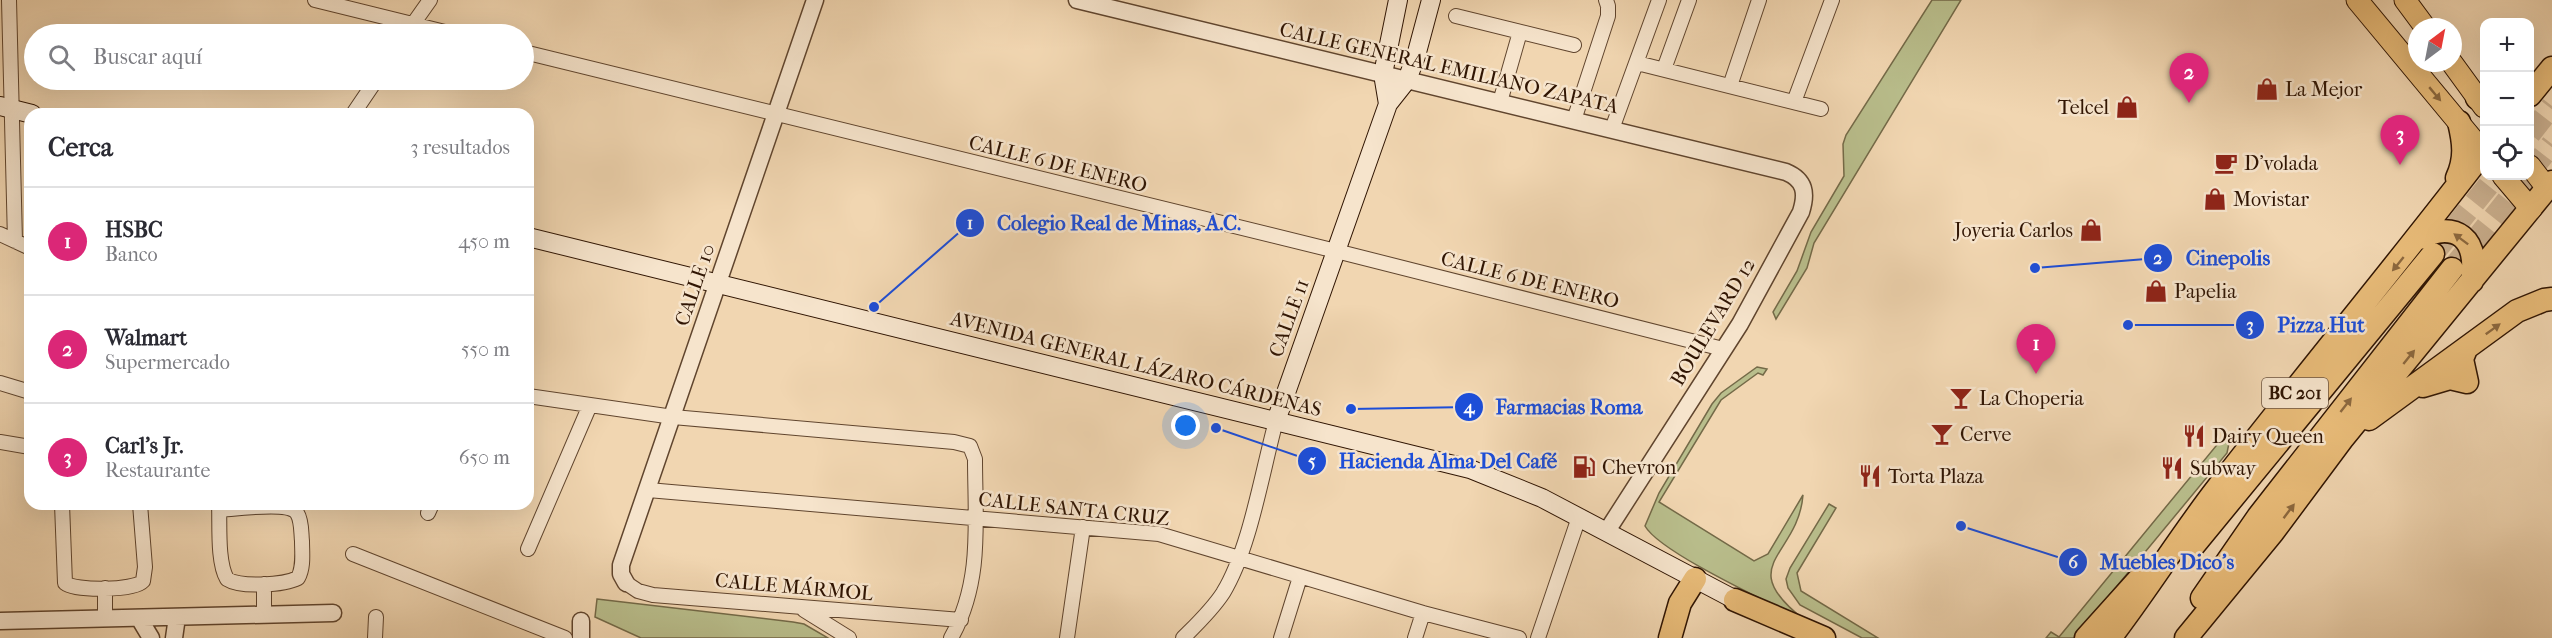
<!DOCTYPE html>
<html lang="es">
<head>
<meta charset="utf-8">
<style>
	body { margin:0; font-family:"IM FELL French Canon",serif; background:#f2f2f3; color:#2b2b33 }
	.controls { position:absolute; right:18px; top:18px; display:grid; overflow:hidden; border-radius:12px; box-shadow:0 6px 24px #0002 }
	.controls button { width:54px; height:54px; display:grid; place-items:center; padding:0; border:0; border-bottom:2px solid #e1e1e2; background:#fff; color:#2b2b33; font:30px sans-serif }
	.compass { position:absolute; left:2408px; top:18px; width:54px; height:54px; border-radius:50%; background:#fff; box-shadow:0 6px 24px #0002; rotate:32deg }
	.you { position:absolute; left:1186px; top:426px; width:21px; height:21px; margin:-15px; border:4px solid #fff; border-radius:50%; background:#1a73e8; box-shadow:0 0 0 9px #1a73e833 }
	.badge { display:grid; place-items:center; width:39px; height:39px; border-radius:50%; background:#db2777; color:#fff; font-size:20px; font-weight:700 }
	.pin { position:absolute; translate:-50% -50px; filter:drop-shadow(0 2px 3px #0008) }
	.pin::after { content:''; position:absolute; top:32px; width:21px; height:18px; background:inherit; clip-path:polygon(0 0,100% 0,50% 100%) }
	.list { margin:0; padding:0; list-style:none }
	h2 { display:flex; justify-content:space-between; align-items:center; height:78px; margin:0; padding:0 24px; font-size:26px }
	h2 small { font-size:20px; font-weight:400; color:#7c7c81 }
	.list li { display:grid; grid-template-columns:39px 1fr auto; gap:18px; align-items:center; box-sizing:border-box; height:108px; padding:0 24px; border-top:2px solid #e1e1e2 }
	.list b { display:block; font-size:22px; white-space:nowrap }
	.list p { margin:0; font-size:20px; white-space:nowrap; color:#7c7c81 }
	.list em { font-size:20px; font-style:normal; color:#7c7c81 }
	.icon { flex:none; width:33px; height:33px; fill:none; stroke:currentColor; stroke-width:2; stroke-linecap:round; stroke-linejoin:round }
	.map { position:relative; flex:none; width:2552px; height:638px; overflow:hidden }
	.search { position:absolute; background:#fff; box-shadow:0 6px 24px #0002; left:24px; top:24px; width:510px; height:66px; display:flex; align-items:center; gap:15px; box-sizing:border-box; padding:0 21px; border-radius:33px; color:#7c7c81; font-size:22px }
	.panel { position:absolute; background:#fff; box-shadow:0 6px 24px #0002; left:24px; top:108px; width:510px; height:402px; border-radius:18px }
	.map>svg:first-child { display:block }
	.green { fill:#b9be8c; stroke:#746a48; stroke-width:1.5 }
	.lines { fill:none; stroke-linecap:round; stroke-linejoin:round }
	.trunk-tunnel { stroke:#caaf8e; stroke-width:22; stroke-dasharray:22 11; stroke-linecap:butt }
	.minor-casing { stroke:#60452e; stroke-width:16 }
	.tertiary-casing { stroke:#60452e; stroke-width:19 }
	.secondary-casing { stroke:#301503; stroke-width:20 }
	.primary-casing { stroke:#301503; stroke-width:23 }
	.trunk-casing { stroke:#301503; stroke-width:25 }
	.minor { stroke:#f6e4cc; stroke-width:14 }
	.tertiary { stroke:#f6e4cc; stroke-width:16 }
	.secondary { stroke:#f6e4cc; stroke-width:18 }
	.primary { stroke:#e8bb78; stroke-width:21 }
	.trunk { stroke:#e8bb78; stroke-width:22 }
	.oneway { fill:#8c683e }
	.labels { text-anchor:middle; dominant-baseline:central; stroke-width:5; stroke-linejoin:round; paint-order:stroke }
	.shield { fill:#f6e4cc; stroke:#6b533f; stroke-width:1.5 }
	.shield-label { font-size:18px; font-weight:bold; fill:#301503 }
	.street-label { font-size:20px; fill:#301503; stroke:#f6e4cc }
	.poi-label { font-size:20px; fill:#301503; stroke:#f6e4cc; text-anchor:start }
	.leader { fill:none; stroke:#1d4ed8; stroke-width:2 }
	.callout-dot { fill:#1d4ed8; stroke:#f6e4cc; stroke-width:2 }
	.mark-label { font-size:18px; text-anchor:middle; font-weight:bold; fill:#fff }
	.callout-label { font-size:21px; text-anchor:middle; font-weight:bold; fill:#1d4ed8; stroke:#f6e4cc; stroke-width:5; stroke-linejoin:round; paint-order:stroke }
</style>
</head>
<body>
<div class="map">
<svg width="2552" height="638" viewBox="0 0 2552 638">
	<rect width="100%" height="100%" fill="#f1d6b1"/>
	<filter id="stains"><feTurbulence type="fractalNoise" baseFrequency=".00333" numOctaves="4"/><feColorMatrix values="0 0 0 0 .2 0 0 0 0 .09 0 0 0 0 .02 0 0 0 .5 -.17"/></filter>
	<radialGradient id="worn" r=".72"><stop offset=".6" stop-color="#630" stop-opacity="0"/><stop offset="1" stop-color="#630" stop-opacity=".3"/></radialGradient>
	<path class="green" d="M1932 0H1961L1814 243 1807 268 1776 319 1773 312 1797 271 1811 232 1844 176 1843 144 1846 135Z
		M1757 367 1767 369 1763 375 1758 373 1721 400 1659 502 1754 561 1768 554 1803 495C1798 558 1731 564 1807 622 1775 605 1660 553 1645 526L1659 493 1712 404 1721 393Z
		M2225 435 2229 443 2227 453 2074 638H2046L2051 632 2059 637Z
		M1829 504 1836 508 1797 573 1801 591 1878 638H1862L1800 605 1788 588 1786 579 1790 568Z
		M597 599 793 622 804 624 828 638H641L595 617Z"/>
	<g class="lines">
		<path class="trunk-tunnel" d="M2530 134 2552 106
			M2530 172 2552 144
			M2433 254 2496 176
			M2452 269 2527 176"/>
		<g class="minor-casing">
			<path id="minor" d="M9 0 15 241
				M315 0 453 34
				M1456 16 1574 45
				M406 34 430 0
				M524 52 1336 251 1723 349
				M1637 63 1821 109
				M1664 69 1689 0
				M1730 86 1759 0
				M1500 102 1520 32
				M1794 102 1832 0
				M353 114 376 80
				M1574 120 1608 16V6L1606 0
				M1612 129 1659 0
				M0 234 30 248
				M0 383 30 392
				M528 396 673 417 954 442 970 446 975 459C975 521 983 581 951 638
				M0 442 30 447
				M648 490 1159 534 1423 613 1519 638
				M62 504 65 583C75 591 134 591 143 581L145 567 140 504
				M219 504C220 524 217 562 227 579 241 588 284 585 298 578 304 567 302 553 302 541 301 532 302 521 297 513 288 501 235 509 220 510
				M428 513 432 504
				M528 549 590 405
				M353 554 565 638
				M626 583 638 591 653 595 961 620
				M105 588V619
				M804 610 849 638
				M264 615V584
				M375 638 376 617
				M1067 638 1083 527
				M1183 638C1197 624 1212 610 1223 593 1250 549 1262 472 1276 421
				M1281 638 1300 577
				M1415 638 1423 613
				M1538 638 1579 517"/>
		</g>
		<g class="tertiary-casing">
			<path id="tertiary" d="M1077 0 1786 172C1805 180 1807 193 1801 212L1740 324 1607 531
				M626 583 621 574V565L815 0
				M139 618 151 638
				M0 621 333 613
				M174 638 177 617
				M581 638V621"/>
		</g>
		<g class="secondary-casing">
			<path id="secondary" d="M1388 104 1383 74 1398 0
				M0 106 32 114
				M528 237 1470 469 1542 498 1745 605
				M1276 421 1388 104 1407 80 1416 56 1431 0"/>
		</g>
		<g class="primary-casing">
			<path id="primary" d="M2357 0 2484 153
				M2405 0 2425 27
				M2452 63 2484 107
				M2530 166 2547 188
				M2503 176 2531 209"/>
		</g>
		<g class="trunk-casing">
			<path id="trunk" d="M2530 95 2552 68
				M2477 98 2484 99
				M2457 178C2466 158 2464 143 2459 122
				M2417 239C2457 219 2479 239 2472 281
				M2423 386 2450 378 2467 382 2462 359 2466 349
				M2369 419 2517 311 2544 300 2552 299
				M2194 545 2433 254
				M2202 598 2258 517 2452 269
				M1735 600 1824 638
				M1670 638 1680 603 1695 579
				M2086 638 2139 579
				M2110 638C2147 590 2179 538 2216 490 2304 376 2397 265 2484 151
				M2186 638 2273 532 2343 438 2552 182"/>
		</g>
		<use href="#minor" class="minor"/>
		<use href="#tertiary" class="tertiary"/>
		<use href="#secondary" class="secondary"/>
		<use href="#primary" class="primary"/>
		<use href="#trunk" class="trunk"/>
	</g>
	<defs><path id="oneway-solid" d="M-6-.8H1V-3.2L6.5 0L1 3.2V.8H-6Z" transform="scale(1.5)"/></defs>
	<g class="oneway">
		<use href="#oneway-solid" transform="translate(2435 94) rotate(50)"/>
		<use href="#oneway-solid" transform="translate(2461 239) rotate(-143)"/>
		<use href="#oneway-solid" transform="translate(2398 264) rotate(129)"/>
		<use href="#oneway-solid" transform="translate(2493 329) rotate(-36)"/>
		<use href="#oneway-solid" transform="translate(2409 357) rotate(-51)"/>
		<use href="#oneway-solid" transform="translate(2346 405) rotate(-52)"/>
		<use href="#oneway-solid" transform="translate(2289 511) rotate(-53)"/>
	</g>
	<defs>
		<g id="shop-bare" transform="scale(1.8)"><path d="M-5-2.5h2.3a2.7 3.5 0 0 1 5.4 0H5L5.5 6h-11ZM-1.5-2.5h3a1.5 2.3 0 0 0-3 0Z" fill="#8f2418" stroke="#f6e4cc" stroke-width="2.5" paint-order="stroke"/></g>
		<g id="cafe-bare" transform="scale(1.8)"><path d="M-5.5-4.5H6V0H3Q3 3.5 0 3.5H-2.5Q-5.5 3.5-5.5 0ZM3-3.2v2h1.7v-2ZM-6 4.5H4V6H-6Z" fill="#8f2418" stroke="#f6e4cc" stroke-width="2.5" paint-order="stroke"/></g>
		<g id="bar-bare" transform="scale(1.8)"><path d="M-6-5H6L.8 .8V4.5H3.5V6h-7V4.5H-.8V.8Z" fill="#8f2418" stroke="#f6e4cc" stroke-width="2.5" paint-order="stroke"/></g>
		<g id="restaurant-bare" transform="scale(1.8)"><path d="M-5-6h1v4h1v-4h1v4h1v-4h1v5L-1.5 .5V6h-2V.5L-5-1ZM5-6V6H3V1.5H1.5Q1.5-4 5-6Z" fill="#8f2418" stroke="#f6e4cc" stroke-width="2.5" paint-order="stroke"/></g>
		<g id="fuel-bare" transform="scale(1.8)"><path d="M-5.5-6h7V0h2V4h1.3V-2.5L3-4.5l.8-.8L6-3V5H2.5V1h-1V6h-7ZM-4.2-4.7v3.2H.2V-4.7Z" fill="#8f2418" stroke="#f6e4cc" stroke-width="2.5" paint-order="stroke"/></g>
	</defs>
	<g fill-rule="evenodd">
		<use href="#shop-bare" x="2267" y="89"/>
		<use href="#shop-bare" x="2127" y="107"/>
		<use href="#cafe-bare" x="2226" y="163"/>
		<use href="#shop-bare" x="2215" y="199"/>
		<use href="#shop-bare" x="2091" y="230"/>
		<use href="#shop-bare" x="2156" y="291"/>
		<use href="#bar-bare" x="1961" y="398"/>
		<use href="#bar-bare" x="1942" y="434"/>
		<use href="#restaurant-bare" x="2194" y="436"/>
		<use href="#fuel-bare" x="1584" y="467"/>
		<use href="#restaurant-bare" x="2172" y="468"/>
		<use href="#restaurant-bare" x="1870" y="476"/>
	</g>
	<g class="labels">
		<rect class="shield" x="2262" y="378" width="66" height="30" rx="4.5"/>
		<g class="shield-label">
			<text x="2295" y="393">BC 201</text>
		</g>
		<g class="street-label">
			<text transform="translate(1449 68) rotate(13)">CALLE GENERAL EMILIANO ZAPATA</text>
			<text transform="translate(1058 164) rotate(14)">CALLE 6 DE ENERO</text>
			<text transform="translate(1530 280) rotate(14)">CALLE 6 DE ENERO</text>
			<text transform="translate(695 285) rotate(-71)">CALLE 10</text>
			<text transform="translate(1289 318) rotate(-70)">CALLE 11</text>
			<text transform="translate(1713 322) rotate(-59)">BOULEVARD 12</text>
			<text transform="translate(1136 364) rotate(14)">AVENIDA GENERAL LÁZARO CÁRDENAS</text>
			<text transform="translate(1074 509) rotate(6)">CALLE SANTA CRUZ</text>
			<text transform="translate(794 587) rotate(5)">CALLE MÁRMOL</text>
		</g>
		<g class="poi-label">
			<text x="2285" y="89">La Mejor</text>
			<text x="2109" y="107" text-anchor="end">Telcel</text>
			<text x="2244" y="163">D'volada</text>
			<text x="2233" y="199">Movistar</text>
			<text x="2073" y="230" text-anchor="end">Joyeria Carlos</text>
			<text x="2174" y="291">Papelia</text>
			<text x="1979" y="398">La Choperia</text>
			<text x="1960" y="434">Cerve</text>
			<text x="2212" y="436">Dairy Queen</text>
			<text x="1602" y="467">Chevron</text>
			<text x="2190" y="468">Subway</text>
			<text x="1888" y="476">Torta Plaza</text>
		</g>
	</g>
	<path class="leader" d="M874 307L970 223M2035 268L2158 258M2128 325L2250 325M1351 409L1469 407M1216 428L1312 461M1961 526L2073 562"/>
	<g class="callout-dot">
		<circle cx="874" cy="307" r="6"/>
		<circle cx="2035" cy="268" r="6"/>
		<circle cx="2128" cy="325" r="6"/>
		<circle cx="1351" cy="409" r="6"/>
		<circle cx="1216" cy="428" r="6"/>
		<circle cx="1961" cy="526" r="6"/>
		<circle cx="970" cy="223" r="15"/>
		<circle cx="2158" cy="258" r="15"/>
		<circle cx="2250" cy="325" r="15"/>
		<circle cx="1469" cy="407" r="15"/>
		<circle cx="1312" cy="461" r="15"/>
		<circle cx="2073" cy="562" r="15"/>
	</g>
	<g class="mark-label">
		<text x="970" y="229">1</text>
		<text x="2158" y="264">2</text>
		<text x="2250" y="331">3</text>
		<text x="1469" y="413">4</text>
		<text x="1312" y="467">5</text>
		<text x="2073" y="568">6</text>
	</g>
	<g class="callout-label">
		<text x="1119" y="230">Colegio Real de Minas, A.C.</text>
		<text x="2228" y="265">Cinepolis</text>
		<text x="2321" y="332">Pizza Hut</text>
		<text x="1569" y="414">Farmacias Roma</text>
		<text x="1448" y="468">Hacienda Alma Del Café</text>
		<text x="2167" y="569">Muebles Dico's</text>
	</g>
	<rect width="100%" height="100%" filter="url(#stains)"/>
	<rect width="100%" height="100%" fill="url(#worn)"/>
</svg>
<div class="controls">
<button>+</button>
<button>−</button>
<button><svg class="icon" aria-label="locate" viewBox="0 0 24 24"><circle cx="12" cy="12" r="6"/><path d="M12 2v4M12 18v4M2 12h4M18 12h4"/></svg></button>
</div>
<svg class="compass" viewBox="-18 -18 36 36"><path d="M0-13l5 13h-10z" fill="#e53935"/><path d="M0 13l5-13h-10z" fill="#7c7c81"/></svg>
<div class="you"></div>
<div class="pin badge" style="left:2036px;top:374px">1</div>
<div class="pin badge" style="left:2189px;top:103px">2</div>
<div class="pin badge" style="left:2400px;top:165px">3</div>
<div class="search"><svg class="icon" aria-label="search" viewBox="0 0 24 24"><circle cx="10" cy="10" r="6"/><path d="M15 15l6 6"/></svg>Buscar aquí</div>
<section class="panel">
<h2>Cerca<small>3 resultados</small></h2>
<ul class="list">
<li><span class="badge">1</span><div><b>HSBC</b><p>Banco</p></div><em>450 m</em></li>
<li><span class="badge">2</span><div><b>Walmart</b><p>Supermercado</p></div><em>550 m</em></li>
<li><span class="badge">3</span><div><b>Carl's Jr.</b><p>Restaurante</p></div><em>650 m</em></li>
</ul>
</section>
</div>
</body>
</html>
